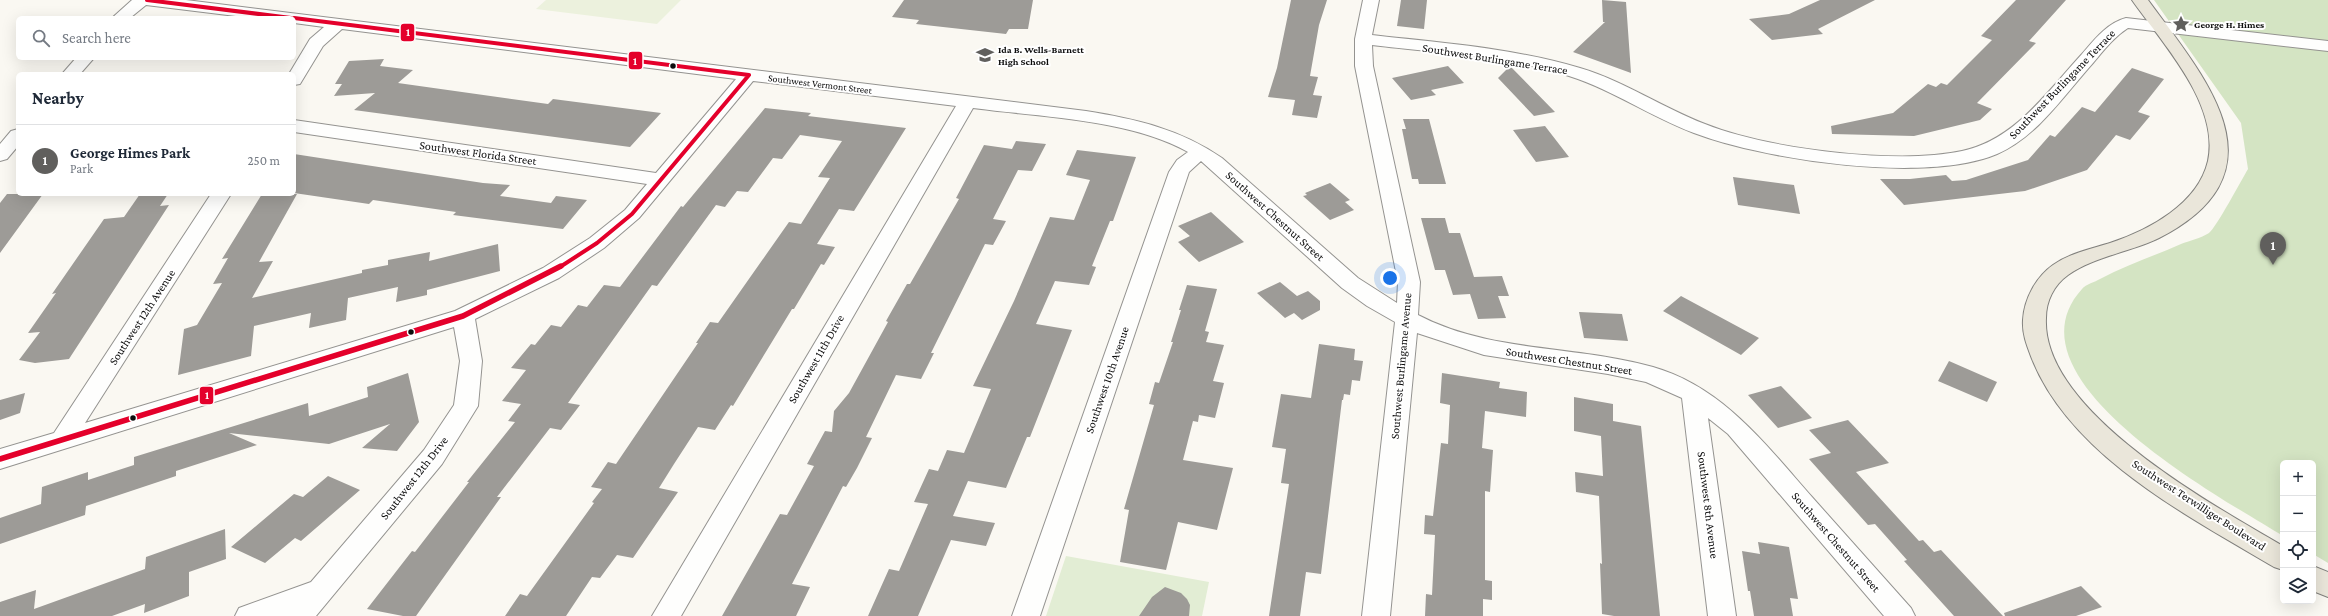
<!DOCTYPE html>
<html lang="en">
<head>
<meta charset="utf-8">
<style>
	body { margin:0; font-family:"Crimson Pro",serif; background:#f2f2f3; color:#1f2937 }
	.controls { position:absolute; right:12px; bottom:12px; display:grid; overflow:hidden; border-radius:6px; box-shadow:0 4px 16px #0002 }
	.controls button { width:36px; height:36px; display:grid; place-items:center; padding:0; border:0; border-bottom:1px solid #e0e1e3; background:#fff; color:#1f2937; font:20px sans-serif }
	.you { position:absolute; left:1390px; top:278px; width:14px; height:14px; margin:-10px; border:3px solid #fff; border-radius:50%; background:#1a73e8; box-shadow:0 0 0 6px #1a73e833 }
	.badge { display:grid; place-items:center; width:26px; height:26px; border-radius:50%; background:#605f5d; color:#fff; font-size:13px; font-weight:700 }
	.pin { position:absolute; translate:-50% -33px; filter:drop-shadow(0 1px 2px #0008) }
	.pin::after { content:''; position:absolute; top:21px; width:14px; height:12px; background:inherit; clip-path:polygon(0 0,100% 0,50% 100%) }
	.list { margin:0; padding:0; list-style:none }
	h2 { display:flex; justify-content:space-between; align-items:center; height:52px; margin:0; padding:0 16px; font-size:17px }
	h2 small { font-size:13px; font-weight:400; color:#747a83 }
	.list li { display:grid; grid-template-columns:26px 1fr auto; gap:12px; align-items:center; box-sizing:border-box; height:72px; padding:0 16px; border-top:1px solid #e0e1e3 }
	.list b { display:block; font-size:15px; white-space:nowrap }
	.list p { margin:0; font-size:13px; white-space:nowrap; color:#747a83 }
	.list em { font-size:13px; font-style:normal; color:#747a83 }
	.icon { flex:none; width:22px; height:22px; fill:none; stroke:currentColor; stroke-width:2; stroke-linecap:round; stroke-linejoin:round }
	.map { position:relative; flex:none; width:2328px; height:616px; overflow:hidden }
	.search { position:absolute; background:#fff; box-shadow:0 4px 16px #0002; left:16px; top:16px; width:280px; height:44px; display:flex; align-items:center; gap:10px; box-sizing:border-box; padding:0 14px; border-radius:6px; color:#747a83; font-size:15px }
	.panel { position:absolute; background:#fff; box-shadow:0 4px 16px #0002; left:16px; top:72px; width:280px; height:124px; border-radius:6px }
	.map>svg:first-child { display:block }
	.green { fill:#e2edd4 }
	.forest { fill:#d4e4c3 }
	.pitch { fill:#ecf1dd }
	.building { fill:#9d9b97 }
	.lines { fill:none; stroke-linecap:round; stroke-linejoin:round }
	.minor-casing { stroke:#949390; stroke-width:2 }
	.major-casing { stroke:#81807d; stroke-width:2 }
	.minor { fill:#fefefd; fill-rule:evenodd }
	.major { fill:#eae6da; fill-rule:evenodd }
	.bus-1-far1-casing { stroke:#fff; stroke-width:6 }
	.bus-1-casing { stroke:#fff; stroke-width:8 }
	.bus-1-far1 { stroke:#e4002b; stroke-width:4 }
	.bus-1 { stroke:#e4002b; stroke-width:5.5 }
	.bus-dot { fill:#0d0d0d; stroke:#fff; stroke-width:1.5 }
	.labels { text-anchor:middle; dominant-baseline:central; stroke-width:4; stroke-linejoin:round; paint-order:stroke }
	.far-poi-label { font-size:10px; font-weight:bold; fill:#0d0d0d; stroke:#fff; text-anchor:start }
	.far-street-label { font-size:10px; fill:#0d0d0d; stroke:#fff }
	.street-label { font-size:12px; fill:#0d0d0d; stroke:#fff }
	.line-badge { stroke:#fff; stroke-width:1.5 }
	.badge-label { font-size:11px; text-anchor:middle; font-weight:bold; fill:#fff }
</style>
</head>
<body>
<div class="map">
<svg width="2328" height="616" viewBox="0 0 2328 616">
	<rect width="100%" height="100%" fill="#faf8f2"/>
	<path class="green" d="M1066 556 1209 582 1202 616H1046Z"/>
	<path class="forest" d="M2154 0H2328V563L2313 554V463H2283V536C2224 499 2000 379 2082 289 2086 284 2095 282 2100 279 2126 265 2154 256 2181 244 2189 241 2201 238 2209 233 2216 228 2242 179 2248 169L2241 123Z"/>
	<path class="pitch" d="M546 0H681L657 24 536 9Z"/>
	<path class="building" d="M904 0H1033L1028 29H1009L1006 34 916 24 919 20 892 17Z
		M1291 0H1327L1319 25 1310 76 1318 77 1313 95 1322 96 1317 118 1292 115 1295 100 1268 97 1277 68Z
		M1401 0H1427L1424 29 1397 26Z
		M1602 0 1626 2 1631 73 1573 52 1605 22H1603Z
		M1820 0H1875L1818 29 1823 34 1772 40 1749 19 1789 14Z
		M2016 0H2066L2029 41 2036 43 1977 103 1992 109 1980 120 1914 136 1832 134 1831 126 1893 113 1928 84 1936 87 1941 83 1947 85 1992 40 1981 36Z
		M384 59 380 66 413 70 398 83 548 104 553 99 661 113 630 147 354 110 375 93 334 96 342 84H335L349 61Z
		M1448 66 1464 83 1431 90 1436 95 1411 100 1392 78Z
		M1510 66 1555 112 1534 116 1498 78Z
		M2132 68 2164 79 2138 112 2150 116 2130 140 2116 135 2087 170 2025 191 1904 205 1880 179H1910L1946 175 1952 181 1966 180 2028 160 2050 135 2055 137 2082 107 2095 112Z
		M765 108 811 113 808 116 906 128 854 211 839 209 817 244 835 247 824 265 821 264 794 309H792L733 406 731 405 715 430 698 427 674 464 659 488 678 492 633 558 617 555 600 578 592 577 566 616H505L520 594 527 596 594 503 592 502 602 489 591 487 608 462 616 464 698 343H696L710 322 718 323 789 222 801 224 830 178 818 177 842 141 800 135 782 159 773 158 748 192 737 191 725 207 716 205 657 286 652 285 568 403 580 405 561 430 550 428 497 497H501L416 616H403L367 609 412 551 415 552 469 482H467L515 422 508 421 521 404 502 401 526 370 511 368 531 344 535 345 551 325 561 327 578 305 587 307 604 285 620 287 681 206 683 207Z
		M1403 119H1429L1446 184H1419L1418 179H1412L1402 129H1406Z
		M1545 126 1569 157 1536 162 1513 130Z
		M1016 141 1046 144 1032 171 1018 170 993 219 1006 221 993 245 985 244 931 353H934L921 379 896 375 866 437 872 438 857 468 846 487 843 486 792 584 810 587 796 616H722L780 514 787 515 814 466 807 464 825 431 832 432 834 411 849 393 888 322 886 321 907 284H910L959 199 956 198 984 145 1012 149Z
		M1077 150 1136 157 1113 221H1110L1092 266 1096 267 1089 285 1055 281 1036 324 1072 330 1030 437H1027L1006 488 968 481 953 516 995 523 986 546 951 540 918 616H868L889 569 899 571 928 504 914 502 929 469 938 471 947 450 964 453 991 389 973 386 1014 301 1050 217 1074 220 1090 180 1066 175Z
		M294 154 483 183 510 185 500 196 551 203 556 196 587 200 563 229 453 215 456 212 373 200 369 204 294 193Z
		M1733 177 1794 185 1800 214 1738 205Z
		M1330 183 1350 200 1345 202 1354 210 1330 220 1303 196 1307 195 1305 193Z
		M7 194H43L0 253V203Z
		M140 194H168L160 206 169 205 69 359 35 363 19 360 40 332 28 333 56 293 52 294 104 219 124 217Z
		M262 194H297L259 262 273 261 252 298 362 273V270L388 265V260L430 252 429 261 498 244 500 271 427 290V295L396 302 398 287 348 298 346 320 309 328 311 313 254 326 251 356 178 375 184 329 197 325 222 283 213 284 228 258 222 259Z
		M1211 212 1244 242 1199 262 1178 242 1190 236 1178 226Z
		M1421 218H1445L1449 233H1460L1474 277 1502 276 1509 296H1498L1506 318 1478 319 1470 294 1453 295 1445 270H1435Z
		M1280 282 1297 296 1308 291 1320 301V310L1302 320 1294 313 1285 318 1257 293Z
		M1187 285 1217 289 1205 331 1209 332 1206 342 1224 345 1213 381 1224 383 1215 418 1199 415 1198 422 1193 421 1183 460 1233 468 1217 530 1178 522 1166 570 1120 562 1129 510 1124 509 1154 405 1149 404 1155 382 1159 383 1173 342H1171L1181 310H1179Z
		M1681 296 1759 338 1741 355 1663 311Z
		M1579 312 1622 314 1628 341 1584 338Z
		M1319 344 1355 349 1354 360 1363 361 1360 381 1352 380 1350 395 1344 394 1343 400H1342L1321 574 1306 572 1300 616H1269L1289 484 1281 483 1286 449 1272 447 1281 394 1311 398Z
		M1949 361 1997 382 1987 402 1938 381Z
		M408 373 419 422 397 451 362 448 390 424 329 444 229 433 257 445 176 471V476L86 506 85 515 0 544V518L41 504 42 487 88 472V480L134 465V457L308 403 309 416 368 397 367 387Z
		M1442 373 1500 382 1499 388 1527 392 1526 417 1485 411 1482 448 1493 450 1490 492 1485 491V580L1492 581V600L1483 599V616H1425L1426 594 1432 595 1435 535 1424 534 1425 515 1433 516 1441 443 1448 444 1450 405 1440 403Z
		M1781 386 1812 418 1778 428 1748 395Z
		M25 393 20 413 0 420V400Z
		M1574 397 1613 404V421L1641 426 1660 616H1614L1602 614 1600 563 1602 564 1599 496 1576 492 1575 472 1603 476 1601 436 1574 431Z
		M1848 420 1889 463 1856 472 1919 541 1923 540 1934 552 1941 550 2003 616H1954L1904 561 1907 560 1875 524 1868 525 1809 459 1831 453 1809 430Z
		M328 476 360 490 301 541 295 538 265 563 231 547 294 494 303 497Z
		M225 529 226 559 189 572V596L144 613 145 604 112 616H0V602L36 590 34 609 145 569 146 557Z
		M1758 542 1789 547 1798 599 1790 598 1793 616H1754L1750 591H1748L1742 551 1760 554Z
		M2081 586 2102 607 2076 616H2005L2004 613Z
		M1165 587 1181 593 1187 599 1190 605 1189 616H1139L1152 597Z"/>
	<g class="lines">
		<g class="minor-casing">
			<path id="minor" d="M132 0H186L1086 111C1136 119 1180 129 1222 158L1358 278 1397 303 1398 282 1355 66V39L1363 0H1379L1372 35C1442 43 1513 48 1580 68 1624 81 1663 108 1705 124 1767 149 1897 165 1962 151 2015 140 2048 91 2082 54 2094 40 2107 23 2126 18L2328 41V51L2128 28C2114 37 2104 50 2093 63 2065 94 2037 137 1997 154 1926 184 1765 160 1694 133 1651 117 1613 90 1569 76 1505 56 1437 53 1372 45L1373 66 1420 282 1418 315C1490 353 1576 345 1653 367 1723 387 1766 445 1812 497 1845 534 1878 571 1911 608L1915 616H1884L1728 434 1708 418 1736 616H1708L1682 398 1646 382 1608 374 1484 355 1417 333 1390 616H1362L1395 322 1367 306 1342 288 1201 161 1189 172 1040 616H1012L1169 172 1177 160 1188 152C1130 119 1040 117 973 108L681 616H652L956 106 753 81 639 218 604 248 559 278 475 319 482 361 478 406 442 464 316 616H235L239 608 311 582 424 450 454 405 460 361 454 327 0 469V449L54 433 211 194H231L85 423 455 311 543 268 590 238 625 210 647 184 294 132V120L656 173 736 79 342 29 323 46 300 84 294 85V74H289L310 39 324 27 294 23V18H252L146 5 130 18H112Z
				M76 58H94L80 74H62Z
				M18 129V146L7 159 0 161V144L11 131Z"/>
		</g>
		<g class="major-casing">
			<path id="major" d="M2132 0H2148C2207 80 2288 172 2159 238 2130 252 2093 257 2068 275 2054 285 2046 301 2046 318 2041 411 2213 505 2283 546V570L2274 567C2188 516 2071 456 2032 359 2027 346 2022 334 2023 320 2024 299 2036 277 2053 265 2070 253 2091 249 2110 243 2149 230 2198 204 2208 161 2220 104 2162 43 2132 0Z
				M2313 566 2328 572V597L2313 591Z"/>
		</g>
		<use href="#minor" class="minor"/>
		<use href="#major" class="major"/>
		<g class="bus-1-far1-casing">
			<path id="bus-1-far1" d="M147 0 291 18
				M294 18 749 75
				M560 267 597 243 632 214 749 75"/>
		</g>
		<g class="bus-1-casing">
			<path id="bus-1" d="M0 459 463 316 561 266"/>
		</g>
		<use href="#bus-1-far1" class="bus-1-far1"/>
		<use href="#bus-1" class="bus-1"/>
	</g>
	<defs>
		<g id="sight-bare" transform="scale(1.38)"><path d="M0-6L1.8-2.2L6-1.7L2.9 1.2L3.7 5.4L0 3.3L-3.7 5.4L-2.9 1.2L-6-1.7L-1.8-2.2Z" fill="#605f5d" stroke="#fff" stroke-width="2.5" paint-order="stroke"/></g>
		<g id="school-bare" transform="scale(1.38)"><path d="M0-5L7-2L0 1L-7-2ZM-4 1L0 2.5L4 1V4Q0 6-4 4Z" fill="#605f5d" stroke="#fff" stroke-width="2.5" paint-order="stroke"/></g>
	</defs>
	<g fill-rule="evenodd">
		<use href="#sight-bare" x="2181" y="24"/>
		<use href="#school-bare" x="985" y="55"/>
	</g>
	<g class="bus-dot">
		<circle cx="673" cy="66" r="3.5"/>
		<circle cx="411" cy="332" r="3.5"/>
		<circle cx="133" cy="418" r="3.5"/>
	</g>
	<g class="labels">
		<g class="far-poi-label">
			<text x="2194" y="24">George H. Himes</text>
			<text x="998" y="49">Ida B. Wells-Barnett<tspan x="998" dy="12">High School</tspan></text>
		</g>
		<g class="far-street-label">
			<text transform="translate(820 84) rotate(7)">Southwest Vermont Street</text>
		</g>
		<g class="street-label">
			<text transform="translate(1495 59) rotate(9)">Southwest Burlingame Terrace</text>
			<text transform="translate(2062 84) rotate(-46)">Southwest Burlingame Terrace</text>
			<text transform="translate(478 153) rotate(8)">Southwest Florida Street</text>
			<text transform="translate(1275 216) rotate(42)">Southwest Chestnut Street</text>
			<text transform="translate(142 317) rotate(-57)">Southwest 12th Avenue</text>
			<text transform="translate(816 359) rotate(-60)">Southwest 11th Drive</text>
			<text transform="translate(1569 361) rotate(9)">Southwest Chestnut Street</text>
			<text transform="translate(1401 366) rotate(-85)">Southwest Burlingame Avenue</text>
			<text transform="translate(1107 380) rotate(-71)">Southwest 10th Avenue</text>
			<text transform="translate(414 478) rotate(-52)">Southwest 12th Drive</text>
			<text transform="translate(1708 505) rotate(83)">Southwest 8th Avenue</text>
			<text transform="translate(2199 505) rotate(33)">Southwest Terwilliger Boulevard</text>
			<text transform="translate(1836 542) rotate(49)">Southwest Chestnut Street</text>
		</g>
	</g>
	<g class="line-badge">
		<rect x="400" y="23" width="15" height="19" rx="4" fill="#e4002b"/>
		<rect x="628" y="51" width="15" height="19" rx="4" fill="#e4002b"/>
		<rect x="199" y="386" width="15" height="19" rx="4" fill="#e4002b"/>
	</g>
	<g class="badge-label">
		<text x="408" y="36">1</text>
		<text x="635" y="65">1</text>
		<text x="207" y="399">1</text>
	</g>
</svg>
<div class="controls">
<button>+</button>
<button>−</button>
<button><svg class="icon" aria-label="locate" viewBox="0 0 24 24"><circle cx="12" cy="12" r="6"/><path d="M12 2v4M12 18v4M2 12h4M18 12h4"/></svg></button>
<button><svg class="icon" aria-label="layers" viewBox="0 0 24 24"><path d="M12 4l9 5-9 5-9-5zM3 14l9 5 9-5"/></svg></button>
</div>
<div class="you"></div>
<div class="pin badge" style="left:2273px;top:265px">1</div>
<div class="search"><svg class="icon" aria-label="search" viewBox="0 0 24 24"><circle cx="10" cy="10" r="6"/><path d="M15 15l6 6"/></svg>Search here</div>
<section class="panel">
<h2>Nearby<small></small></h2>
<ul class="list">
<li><span class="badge">1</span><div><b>George Himes Park</b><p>Park</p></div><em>250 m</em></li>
</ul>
</section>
</div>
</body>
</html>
